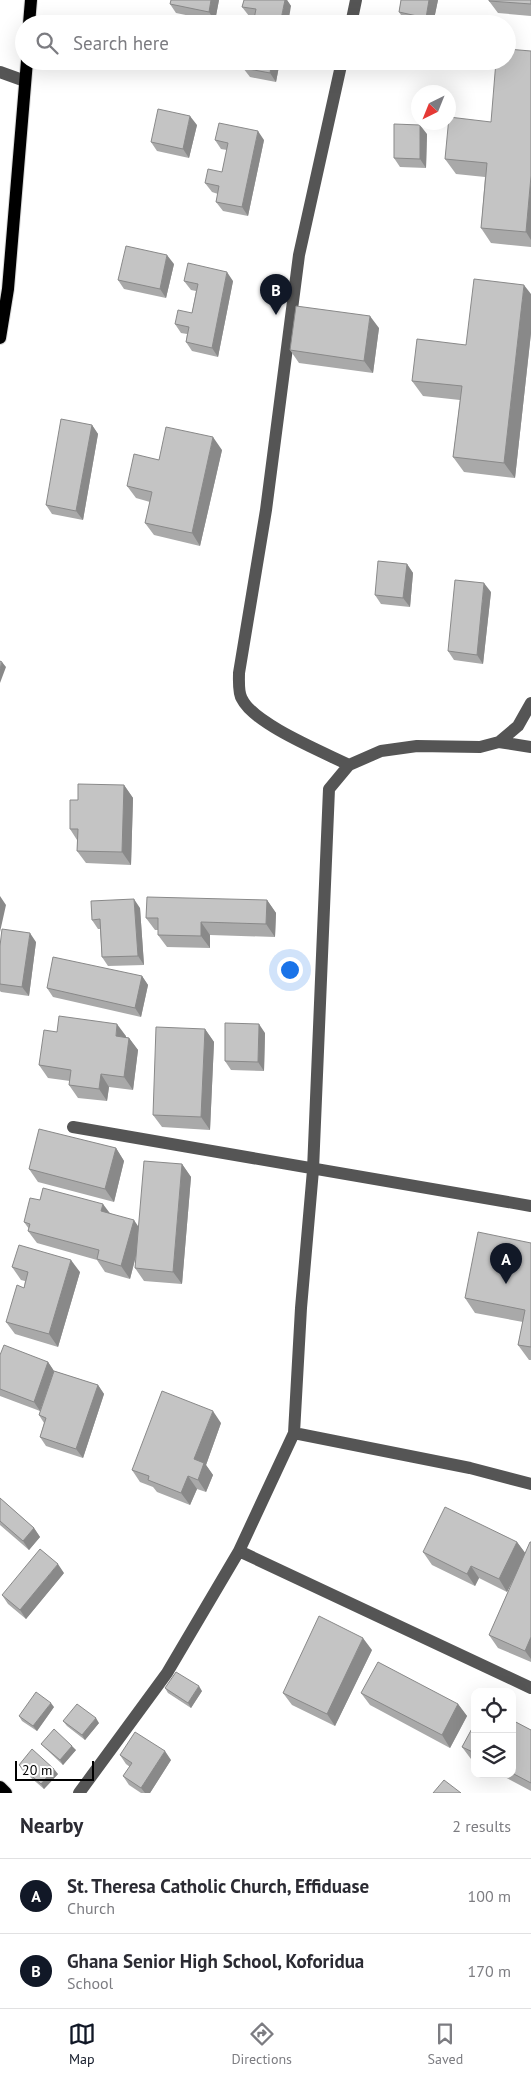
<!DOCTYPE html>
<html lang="en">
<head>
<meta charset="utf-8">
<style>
	body { margin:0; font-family:"PT Sans",sans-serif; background:#f2f2f3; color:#2b2b33 }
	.controls { position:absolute; right:15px; bottom:15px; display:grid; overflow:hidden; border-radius:10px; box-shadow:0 5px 20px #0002 }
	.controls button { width:45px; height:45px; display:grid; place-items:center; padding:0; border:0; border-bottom:1px solid #e1e1e2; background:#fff; color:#2b2b33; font:25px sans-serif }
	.compass { position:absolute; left:411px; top:85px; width:45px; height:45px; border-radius:50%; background:#fff; box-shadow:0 5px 20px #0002; rotate:223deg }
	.scale { position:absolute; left:15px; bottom:12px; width:79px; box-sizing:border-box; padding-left:5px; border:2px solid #000; border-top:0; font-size:14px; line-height:18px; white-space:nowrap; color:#000; -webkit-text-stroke:4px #fff; paint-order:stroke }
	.you { position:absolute; left:289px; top:969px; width:18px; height:18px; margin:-12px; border:4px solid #fff; border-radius:50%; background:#1a73e8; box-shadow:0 0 0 8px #1a73e833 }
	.badge { display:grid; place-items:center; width:32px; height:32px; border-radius:50%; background:#111827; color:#fff; font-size:16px; font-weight:700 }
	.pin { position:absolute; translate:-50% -41px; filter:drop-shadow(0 1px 2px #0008) }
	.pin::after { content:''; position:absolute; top:26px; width:18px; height:15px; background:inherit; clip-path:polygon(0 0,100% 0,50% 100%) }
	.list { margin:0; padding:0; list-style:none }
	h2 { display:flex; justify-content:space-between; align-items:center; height:65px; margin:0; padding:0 20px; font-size:21px }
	h2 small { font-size:16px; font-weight:400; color:#7c7c81 }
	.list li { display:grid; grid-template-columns:32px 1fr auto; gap:15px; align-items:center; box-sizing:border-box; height:75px; padding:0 20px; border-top:1px solid #e1e1e2 }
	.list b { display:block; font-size:19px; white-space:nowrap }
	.list p { margin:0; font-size:16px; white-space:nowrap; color:#7c7c81 }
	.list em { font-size:16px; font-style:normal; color:#7c7c81 }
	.icon { flex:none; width:28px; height:28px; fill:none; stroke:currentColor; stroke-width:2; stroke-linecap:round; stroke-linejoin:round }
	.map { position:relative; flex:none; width:531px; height:1793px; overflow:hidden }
	.search { position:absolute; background:#fff; box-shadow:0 5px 20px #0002; left:15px; right:15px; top:15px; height:55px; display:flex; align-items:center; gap:12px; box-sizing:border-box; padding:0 18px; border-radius:28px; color:#7c7c81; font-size:19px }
	.sheet { height:215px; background:#fff }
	nav { display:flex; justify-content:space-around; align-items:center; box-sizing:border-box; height:70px; border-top:1px solid #e1e1e2; background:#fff; font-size:14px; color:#7c7c81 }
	nav a { display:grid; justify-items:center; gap:2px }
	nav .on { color:#111827 }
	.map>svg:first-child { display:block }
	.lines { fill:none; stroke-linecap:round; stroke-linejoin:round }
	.major-casing { stroke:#dbdbdb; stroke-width:14 }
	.minor { stroke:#555; stroke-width:12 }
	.major { stroke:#000; stroke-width:12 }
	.wall { fill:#a9a9a9 }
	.shaded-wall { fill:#898989 }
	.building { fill:#c4c4c4; stroke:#898989 }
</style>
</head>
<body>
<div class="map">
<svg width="531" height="1793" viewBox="0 0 531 1793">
	<rect width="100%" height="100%" fill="#fff"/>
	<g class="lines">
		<g class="major-casing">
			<path id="major" d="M29 24 31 0
				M0 338 8 289 27 61
				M0 1787 6 1793"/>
		</g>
		<path class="minor" d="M351 24 356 0
			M342 61 299 255 266 510 239 673C239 680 238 693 242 699 254 724 323 752 349 765
			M0 72 25 81
			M499 742 531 747
			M73 1127 531 1206
			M294 1433 470 1468 531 1484
			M239 1551 531 1688
			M79 1793 167 1673 239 1551 294 1433 301 1308 313 1170 329 789 349 765 381 751 417 746 480 747 499 742 518 726 531 703"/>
		<use href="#major" class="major"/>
	</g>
	<path class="wall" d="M171 0H219L215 21 176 13 170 4Z
		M244 0H287L291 6 254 17 249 16 242 7Z
		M401 0H438L433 24H416L405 21 399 12Z
		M531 0V16L498 13 489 1Z
		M531 51V247L491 243 481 228 485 177 456 174 445 159 491 122Z
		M280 61 276 82 250 77 243 68Z
		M197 125 189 158 157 151 151 142Z
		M427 134 426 168 400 167 394 158Z
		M215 140H264L248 216 223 211 216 202 218 194 212 192 205 183 222 172 227 150 221 149Z
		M174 264 166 298 124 289 118 280Z
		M184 281H233L218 357 192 351 186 342 187 334 181 333 175 324 192 313 196 291 191 290Z
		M531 294V333L515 478 464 472 453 457 460 400 423 396 412 381 466 345Z
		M379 328 373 373 299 363 290 350Z
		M92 425 98 434 83 520 52 514 46 505Z
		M222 450 200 546 154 535 145 523 150 502 136 498 127 486 159 460Z
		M407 564 413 573 410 607 381 604 375 595Z
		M491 592 483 664 454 660 448 651Z
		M124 785 133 798 131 865 86 863 77 851V840L70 829Z
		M267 900 276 913 275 937 210 935V948L167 947 158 935V930H155L146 918Z
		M140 908 144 965 108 966 102 957 100 929H98L92 920Z
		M36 942 29 996 1 992 0 991V946Z
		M142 976 148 985 141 1017 53 997 47 988Z
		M205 1029 214 1042 210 1130 162 1127 153 1115Z
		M57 1032 126 1036V1037L129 1038 138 1050 133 1090 109 1087 107 1101 78 1098 69 1085 70 1081 48 1078 39 1065Z
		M265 1033 264 1071 231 1070 225 1061Z
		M116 1148 124 1161 114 1202 38 1182 29 1169Z
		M182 1164 191 1177 182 1284 144 1281 135 1268 136 1256 130 1279 105 1272 97 1260 37 1243 28 1231 29 1229 24 1222 40 1200 110 1213 138 1227Z
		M531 1243V1360H529L518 1345 523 1322 475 1313 465 1298Z
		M12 1267 80 1272 58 1347 15 1334 6 1322 24 1288 25 1281 21 1280Z
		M0 1355 48 1362 54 1371 98 1385 104 1394 83 1458 46 1446 40 1437 44 1423 39 1415 52 1377 40 1411 0 1396Z
		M221 1423 206 1465 213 1475 206 1492 197 1489 190 1505 157 1492 153 1487 140 1482 132 1470Z
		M0 1498 34 1528 40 1537 29 1550 0 1525Z
		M517 1542 525 1553 531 1542V1662L498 1648 489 1635 516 1574 507 1592 479 1578 475 1586 432 1565 423 1552Z
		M64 1573 26 1619 8 1604 2 1595Z
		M372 1650 335 1726 292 1705 283 1693Z
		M165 1688 202 1691 191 1708 168 1693Z
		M361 1693 458 1704 467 1716 450 1748 370 1705Z
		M54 1707 37 1731 22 1721 19 1716Z
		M512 1720 531 1730V1791L499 1774H512Z
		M63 1721 99 1723 85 1740 67 1726Z
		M475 1723V1761L471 1759 462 1747Z
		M41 1744 76 1750 63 1765 45 1748Z
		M120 1755 171 1760 150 1793H141L129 1785 123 1776 130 1767 126 1764Z
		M19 1765 58 1774 44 1789 22 1770Z"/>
	<path class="shaded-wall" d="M211 0H219L215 21 209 12Z
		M285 0H287L291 6 288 24H280Z
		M429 0H438L433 24H429L426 18Z
		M272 61H280L276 82 270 73Z
		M190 116 197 125 189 158 183 149Z
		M420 125 427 134 426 168 420 159Z
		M258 131 264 140 248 216 242 207Z
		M531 176V240L526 232Z
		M167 255 174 264 166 298 160 289Z
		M227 272 233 281 218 357 212 348Z
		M524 285 531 294V333L515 478 504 463Z
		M370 316 379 328 373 373 364 361Z
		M92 425 98 434 83 520 76 511Z
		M213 437 222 450 200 546 192 533Z
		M407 564 413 573 410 607 403 598Z
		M484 583 491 592 483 664 477 655Z
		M2 662 6 667 0 683V669Z
		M124 785 133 798 131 865 122 852Z
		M0 896 6 905 0 932Z
		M134 899 140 908 144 965 138 956Z
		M267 900 276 913 275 937 266 924Z
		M201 922 210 935V948L201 936Z
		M30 933 36 942 29 996 22 987Z
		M142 976 148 985 141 1017 135 1008Z
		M117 1024 126 1036 124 1049 116 1036Z
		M259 1024 265 1033 264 1071 258 1062Z
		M205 1029 214 1042 210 1130 201 1117Z
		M129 1038 138 1050 133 1090 124 1077Z
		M101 1074 109 1087 107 1101 99 1089Z
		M116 1148 124 1161 114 1202 105 1189Z
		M182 1164 191 1177 182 1284 173 1272Z
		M103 1204 112 1216 101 1211Z
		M134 1220 142 1232 130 1279 121 1266Z
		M71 1260 80 1272 58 1347 49 1334Z
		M48 1362 54 1371 40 1411 34 1402Z
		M98 1385 104 1394 83 1458 76 1449Z
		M213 1411 221 1423 206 1465 213 1475 206 1492 198 1480 194 1459Z
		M188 1476 197 1489 190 1505 181 1493Z
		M34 1528 40 1537 29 1550 23 1541Z
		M517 1542 526 1554 507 1592 499 1579Z
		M58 1564 64 1573 26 1619 20 1610Z
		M471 1566 479 1578 475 1586 467 1574Z
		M531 1637V1659L525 1651Z
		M363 1638 372 1650 335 1726 327 1714Z
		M199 1686 202 1691 191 1708 188 1703Z
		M51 1703 54 1707 37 1731 33 1726Z
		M458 1704 467 1716 450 1748 442 1735Z
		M96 1718 99 1723 85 1740 82 1735Z
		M72 1746 76 1750 63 1765 60 1760Z
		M165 1751 171 1760 150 1793H145L141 1788Z
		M54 1769 58 1774 44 1789 41 1784Z"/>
	<path class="building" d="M171 0H211L209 12 170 4Z
		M244 0H285L280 24H253L256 9 242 7Z
		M401 0H429L426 18 399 12Z
		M489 0H531V4L489 1Z
		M507 49 531 51V176L526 232 481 228 487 163 445 159 449 117 491 122 496 61H507Z
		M245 61H272L270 73 243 68Z
		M158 109 190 116 183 149 151 142Z
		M219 123 258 131 242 207 216 202 219 186 205 183 208 169 222 172 228 143 215 140Z
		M394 124 420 125V159L394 158Z
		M126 246 167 255 160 289 118 280Z
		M188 263 227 272 212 348 186 342 189 327 175 324 178 310 192 313 198 284 184 281Z
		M474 279 524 285 504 463 453 457 462 386 412 381 417 339 466 345Z
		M296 306 370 316 364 361 290 350Z
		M61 419 92 425 76 511 46 505Z
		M166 427 213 437 192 533 145 523 152 492 127 486 134 454 159 460Z
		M378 561 407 564 403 598 375 595Z
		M455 580 484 583 477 655 448 651Z
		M0 661 2 662 0 669Z
		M78 784 124 785 122 852 77 851 78 829H70V800H78Z
		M147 897 267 900 266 924 201 922V936L158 935V918H146Z
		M134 899 138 956 102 957 100 919 92 920 91 901Z
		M2 929 30 933 22 987 0 984V946Z
		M53 957 142 976 135 1008 47 988Z
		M59 1016 117 1024 116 1036 129 1038 124 1077 101 1074 99 1089 69 1085 71 1070 39 1065 44 1030 57 1032Z
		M225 1023 259 1024 258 1062 225 1061Z
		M156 1027 205 1029 201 1117 153 1115Z
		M39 1129 116 1148 105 1189 29 1169Z
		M144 1161 182 1164 173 1272 135 1268Z
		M43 1188 103 1204 101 1211 134 1220 121 1266 97 1259 99 1250 28 1231 30 1224 24 1222 30 1198 40 1200Z
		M478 1232 531 1243V1347L518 1345 525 1310 465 1298Z
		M19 1245 71 1260 49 1334 6 1322 17 1285 24 1288 28 1272 12 1267Z
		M4 1345 48 1362 34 1402 0 1389V1355Z
		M54 1371 98 1385 76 1449 40 1437 46 1418 39 1415Z
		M162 1391 213 1411 194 1459 204 1463 198 1480 188 1476 181 1493 148 1480 149 1476 132 1470Z
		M0 1498 34 1528 23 1541 0 1521Z
		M445 1507 517 1542 499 1579 471 1566 467 1574 423 1552Z
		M530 1542H531V1637L525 1651 489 1635Z
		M40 1549 58 1564 20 1610 2 1595Z
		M319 1616 363 1638 327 1714 283 1693Z
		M378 1662 458 1704 442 1735 361 1693Z
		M176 1672 199 1686 188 1703 165 1688Z
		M36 1692 51 1703 33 1726 19 1716Z
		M77 1704 96 1718 82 1735 63 1721Z
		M512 1720 531 1730V1783L512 1773Z
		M475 1723V1753L462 1747Z
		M54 1729 72 1746 60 1760 41 1744Z
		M135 1732 165 1751 141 1788 123 1776 132 1763 120 1755Z
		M32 1749 54 1769 41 1784 19 1765Z
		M444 1780 461 1793H433Z"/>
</svg>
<div class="controls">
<button><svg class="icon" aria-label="locate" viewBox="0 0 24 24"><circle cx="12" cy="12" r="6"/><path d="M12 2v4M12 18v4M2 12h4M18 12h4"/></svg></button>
<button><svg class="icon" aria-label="layers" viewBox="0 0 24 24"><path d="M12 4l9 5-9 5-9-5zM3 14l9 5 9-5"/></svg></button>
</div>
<svg class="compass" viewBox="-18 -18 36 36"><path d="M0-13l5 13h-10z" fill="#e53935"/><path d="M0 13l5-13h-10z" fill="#7c7c81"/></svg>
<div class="scale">20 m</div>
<div class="you"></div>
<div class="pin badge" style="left:506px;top:1284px">A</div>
<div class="pin badge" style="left:276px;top:315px">B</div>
<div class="search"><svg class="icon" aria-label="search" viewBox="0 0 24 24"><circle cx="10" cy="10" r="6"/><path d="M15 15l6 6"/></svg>Search here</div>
</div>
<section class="sheet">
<h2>Nearby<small>2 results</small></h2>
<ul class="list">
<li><span class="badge">A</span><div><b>St. Theresa Catholic Church, Effiduase</b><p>Church</p></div><em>100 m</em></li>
<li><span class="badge">B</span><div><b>Ghana Senior High School, Koforidua</b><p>School</p></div><em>170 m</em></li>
</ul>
</section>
<nav>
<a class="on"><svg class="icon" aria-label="map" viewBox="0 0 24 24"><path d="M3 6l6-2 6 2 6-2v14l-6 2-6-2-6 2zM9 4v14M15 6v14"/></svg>Map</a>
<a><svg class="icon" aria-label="directions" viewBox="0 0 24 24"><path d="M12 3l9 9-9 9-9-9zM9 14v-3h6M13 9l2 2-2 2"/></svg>Directions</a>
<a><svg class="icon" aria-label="saved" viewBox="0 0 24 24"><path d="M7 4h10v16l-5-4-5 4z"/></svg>Saved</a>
</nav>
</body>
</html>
